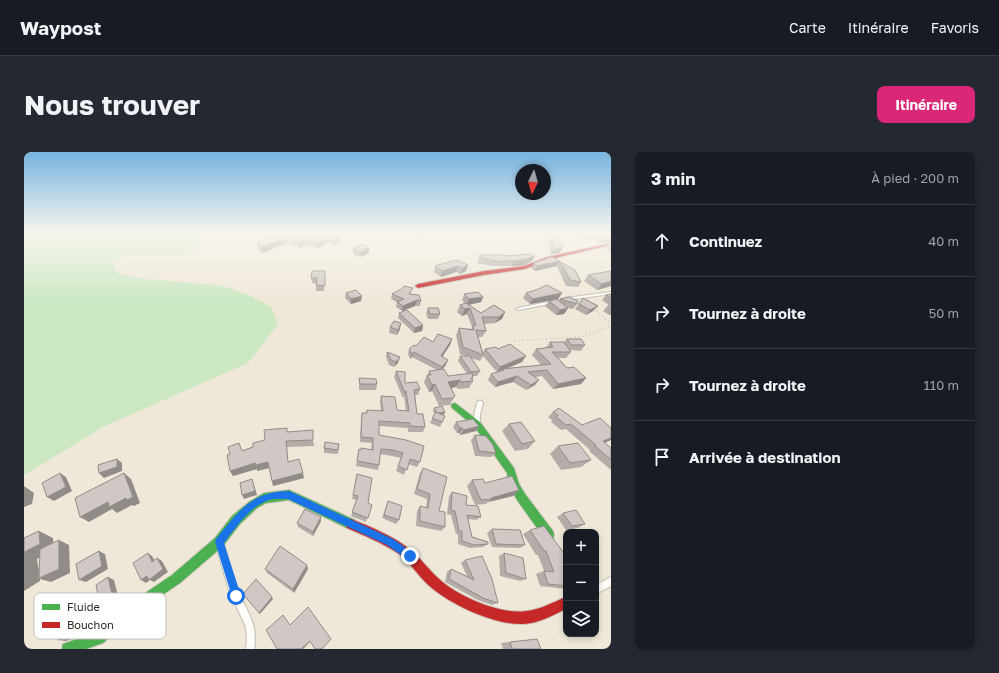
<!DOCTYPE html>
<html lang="fr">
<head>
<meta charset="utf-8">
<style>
	body { margin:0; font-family:"Golos Text",sans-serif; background:#242831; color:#f1f3f6 }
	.controls { position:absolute; right:12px; bottom:12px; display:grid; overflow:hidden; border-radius:8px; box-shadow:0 2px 6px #0003 }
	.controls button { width:36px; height:36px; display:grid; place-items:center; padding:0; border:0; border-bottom:1px solid #363941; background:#171b24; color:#f1f3f6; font:20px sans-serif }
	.compass { position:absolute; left:491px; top:12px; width:36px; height:36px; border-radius:50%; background:#171b24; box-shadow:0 2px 6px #0003; rotate:185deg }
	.stop { position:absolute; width:12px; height:12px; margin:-9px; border:3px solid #1a73e8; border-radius:50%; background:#fff }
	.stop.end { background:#1a73e8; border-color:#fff; box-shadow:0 1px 4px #0008 }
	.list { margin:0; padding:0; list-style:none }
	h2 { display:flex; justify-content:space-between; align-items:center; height:52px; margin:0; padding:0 16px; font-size:17px }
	h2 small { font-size:13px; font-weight:400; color:#9ea1a6 }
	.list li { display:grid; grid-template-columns:26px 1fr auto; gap:12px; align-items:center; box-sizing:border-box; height:72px; padding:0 16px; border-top:1px solid #363941 }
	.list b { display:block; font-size:15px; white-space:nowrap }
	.list em { font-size:13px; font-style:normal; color:#9ea1a6 }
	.icon { flex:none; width:22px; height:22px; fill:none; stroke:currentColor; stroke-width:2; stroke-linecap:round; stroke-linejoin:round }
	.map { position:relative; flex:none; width:587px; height:497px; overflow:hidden; border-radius:8px }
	header { display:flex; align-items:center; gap:24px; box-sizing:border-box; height:56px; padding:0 20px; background:#171b24; border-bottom:1px solid #363941 }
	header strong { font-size:19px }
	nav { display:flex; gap:22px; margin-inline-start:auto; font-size:14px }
	.intro { display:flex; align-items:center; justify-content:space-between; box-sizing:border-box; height:96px; padding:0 24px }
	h1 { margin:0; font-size:28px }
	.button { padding:10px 18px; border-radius:8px; background:#db2777; color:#fff; font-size:14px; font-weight:700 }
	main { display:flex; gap:24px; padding:0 24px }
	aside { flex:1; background:#171b24; border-radius:8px; box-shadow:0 2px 6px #0003 }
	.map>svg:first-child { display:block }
	.green { fill:#cce8c3 }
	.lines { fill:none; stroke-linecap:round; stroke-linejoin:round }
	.street-casing { stroke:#cbc6bb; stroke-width:2.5 }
	.fast-casing { stroke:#cbc6bb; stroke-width:2 }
	.jam-casing { stroke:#cbc6bb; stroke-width:2 }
	.path { stroke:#cdcbc6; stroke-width:1.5; stroke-dasharray:1.5 2.5; stroke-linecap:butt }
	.street { fill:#fdfcf9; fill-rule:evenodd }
	.fast { fill:#4caf50; fill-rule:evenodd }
	.jam { fill:#c62828; fill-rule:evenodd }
	.wall { fill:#b3aca9 }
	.shaded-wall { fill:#928c89 }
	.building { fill:#d0c8c4; stroke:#928c89 }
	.route { fill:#1a73e8 }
	.key { fill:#fff; stroke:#c1bfbc; stroke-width:1 }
	.key-label { font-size:11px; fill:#2f2b21 }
</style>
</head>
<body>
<header>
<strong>Waypost</strong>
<nav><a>Carte</a><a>Itinéraire</a><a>Favoris</a></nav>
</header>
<div class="intro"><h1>Nous trouver</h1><a class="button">Itinéraire</a></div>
<main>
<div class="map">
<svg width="587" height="497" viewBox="0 0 587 497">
	<rect width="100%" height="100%" fill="#efe8d9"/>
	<path class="green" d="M0 81H183L182 88 164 102H103L88 110 92 120 111 126 193 133 206 136 227 144 247 155 254 172 224 211 81 274 0 323Z"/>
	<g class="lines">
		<g class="street-casing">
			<path id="street" d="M587 140V142L542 148 540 147 542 146Z
				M529 149H530V151L494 158 492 157 494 156Z
				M454 249H458L459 251 456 262V272L455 274H451C449 266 451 257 454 249Z
				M195 386 198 387 199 390C204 406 208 422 214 438 223 462 234 469 230 497H222L223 488 222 475 205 438 191 390 192 387Z
				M587 425V434L572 442V433Z"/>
		</g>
		<g class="fast-casing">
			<path id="fast" d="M431 251 456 270 490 316 495 332 501 342 529 379 530 383 529 387 525 388 521 387 493 348 485 333 483 321 450 274 428 256 427 254 428 252Z
				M265 338 331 368 332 372 331 376 327 377 323 376 265 348 242 351 233 356 216 372 199 394 156 431 119 456 79 491 62 497H38L39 492 70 481 111 448 148 423 191 386 208 364 225 350 240 341Z"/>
		</g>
		<g class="jam-casing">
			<path id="jam" d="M587 91V93L527 107 501 117 460 123 394 136 391 134 394 132 460 119 500 114 523 105Z
				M327 367C347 375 367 383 384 396 396 405 404 417 414 426 433 444 476 463 502 459 516 458 529 450 542 445V457C529 463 514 472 499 472 471 473 430 454 409 437 396 427 388 412 375 402 359 391 341 384 323 376L322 372 323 368Z"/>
		</g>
		<path class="path" d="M569 156 587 172
			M490 189 557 185 587 174"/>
		<use href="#street" class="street"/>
		<use href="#fast" class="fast"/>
		<use href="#jam" class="jam"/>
	</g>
	<path class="wall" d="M326 81 316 84 317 89 310 93 304 90 294 96 280 93 276 96 263 91 238 101 233 97V91L274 84Z
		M395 81H402L398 87 394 86Z
		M543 81H587L575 92 569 87 560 88 552 83H546Z
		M527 84 536 101 527 102 524 89Z
		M587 91V101L581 96 584 92Z
		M329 97 345 101 336 105 329 102Z
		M456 103 481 104H511L508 109 500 113 488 114H468L453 111Z
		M528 105 551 118 557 130 554 135 542 134 533 114 511 119 507 116 510 111Z
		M444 113 442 119 436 122 432 120 417 125 410 120 411 114Z
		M301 119 300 139H292V131H288L287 126Z
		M564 123 587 134 573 138 560 129Z
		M322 141 337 149 327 152 321 146Z
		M387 141 386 142 397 149 396 154H391L378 159 372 155 373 150 367 147 368 142Z
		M502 141H538L534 147 506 152 499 146Z
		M440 142 459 145 457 150 445 153 457 161 481 160 478 167 471 171 460 172 462 179 458 185H454L459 200 461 197H474L498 210 483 216 517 213 508 203 512 197 522 196 526 190H540L543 187 561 193 557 199 546 198 547 200 542 206H534L543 216 562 226 557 232 529 237 518 224 511 225V233L502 238 489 230 471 235 464 228 467 222 477 219V218L473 220 459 204 456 209 447 206 456 219 453 224H449V226L448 228 449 229 445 236 434 237 432 235 427 236 431 244 427 251 426 253 415 254 408 239 405 240 400 230 403 223H404L405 219 413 218 388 205 386 207 384 202 385 197 392 194 409 190 428 187 426 193 418 205 422 213 418 217 424 224 443 222 434 209 436 204H443L436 202 432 183 435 176 447 177 448 175 443 162 438 164 433 160 436 153 441 151 438 148Z
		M587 142V163H585L579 159 584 153H585L578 148 582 143Z
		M559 146 569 159 562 163 551 157Z
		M536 147 553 152 549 157 543 156H544L540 162 532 163 521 154 525 149 534 148Z
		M404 156 416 162 414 167H404L402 161Z
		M375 161 399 173 398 179 390 181 374 166Z
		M366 175 376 177 373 183 365 181Z
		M363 200 374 211 370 215 365 213 362 205Z
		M372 219 381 231 396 237 394 243H391L393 262 401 275 399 280H384V276L355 274V283L396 310 393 315 384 312 380 323 372 319 377 306 368 304 356 302 355 313 354 318 332 314 335 297H347L348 291 336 290 337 267 338 261H342L343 258 357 259 356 250 357 244 373 258 382 259 380 244 379 246 370 225Z
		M335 226 353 232 352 238H335Z
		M410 256 421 260 420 262 418 263 421 264 416 275 406 271 411 262 409 259Z
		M529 260 558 273 587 276V288L581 291 587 296V318L565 299 566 298 542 277 537 278 527 270 528 268 524 265Z
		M432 270 455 274 452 279 436 283 435 281H433L429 275Z
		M485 272 511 289 504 297 491 299 478 279Z
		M263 280 289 288 290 294 263 295 264 310 280 326 249 334 245 316 233 319V317L209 324 206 319V302L229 295 241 288Z
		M451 283 472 301 467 305 451 304 447 288Z
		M315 292 314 302 300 301V296Z
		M534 294 567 308 557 315 537 318 526 302Z
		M399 316 421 375 417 379 392 374 393 359 396 354 402 356 403 347 390 342 396 321Z
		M333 322 344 351 348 353 342 370 327 364 333 348 328 347Z
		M448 328 461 331 495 338 489 344 464 350 462 352 451 353 443 334Z
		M428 340 442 353 457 365 452 368 444 367 448 385 464 392 459 395 446 396 434 392V382H432L427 363 423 362 425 344Z
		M364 349 375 368 372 372 358 366Z
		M539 361 561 372 554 376 542 378 533 365Z
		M297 365V369L289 384 274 375 273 371Z
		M468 377 501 393 496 396 468 395 463 381Z
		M506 378 542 404V437L516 434 512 422 520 419 514 403H512L499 382Z
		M480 401 502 427 496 429 476 424 475 404Z
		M441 408 474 451 468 453 454 448 421 430 423 420 427 417 443 424 437 411Z
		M241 417H284L270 441 243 421Z
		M513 487 517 497H479L477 491Z"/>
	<path class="shaded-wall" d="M310 81H326L310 86Z
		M401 81H402L398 87 400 82Z
		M317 84V89L310 93V87Z
		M305 85 304 90 294 96V91Z
		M262 86 263 91 238 101 237 95Z
		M587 86V90L575 92 578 88Z
		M280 87V93L276 96 275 90Z
		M345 95V101L336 105 337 100Z
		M539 95 536 101 527 102 530 97Z
		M511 104 508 109 500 113 488 114 490 109Z
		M536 109 533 114 511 119 513 114Z
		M444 113 442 119 436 122 438 116Z
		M434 114 432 120 417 125 418 119Z
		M587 129V134L573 138 578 132Z
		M538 141 534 147 506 152 509 147Z
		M338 144 337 149 327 152V147Z
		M459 145 457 150 443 153 445 147Z
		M393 148 391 154 378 159 379 154Z
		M574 154 569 159 562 163 566 158Z
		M446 156 443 162 438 164 441 157Z
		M544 156 540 162 532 163 536 158Z
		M481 160 478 167 471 171 475 165Z
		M377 171 376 177 373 183 374 178Z
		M399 173 398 179 390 181 391 176Z
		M428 187 426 193 415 210 417 204Z
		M390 200 388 205 386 207 388 202Z
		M502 204 498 210 479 218 478 217 477 218 473 220 476 215Z
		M376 205 374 211 370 215 372 210Z
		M424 208 422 213 416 220 418 215Z
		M493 224 489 230 471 235 474 230Z
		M562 226 557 232 529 237 534 232Z
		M436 228 432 235 421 237 424 230Z
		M515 228 511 233 502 238 507 233Z
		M411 232 408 239 405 240 408 233Z
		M421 260 420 262 412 264 413 261Z
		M455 274 452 279 436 283 440 278Z
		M436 276H438L435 281H433Z
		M587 286V288L573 294 579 289Z
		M93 307 98 311V319L80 326 75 321Z
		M244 310 245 316 233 319V317L209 324 206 319 231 311Z
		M36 321 42 325 48 339 30 349 23 345Z
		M100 321 107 327 116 351 110 354 108 353 93 361 88 357 65 370 56 365Z
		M279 321 280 326 249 334 248 329Z
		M228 327 233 343 220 347 218 343Z
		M0 334 10 341 8 352 0 355Z
		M495 338 489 344 464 350 468 347 467 346Z
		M297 365V369L289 384V380Z
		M15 379 29 386 30 398 13 407 16 426 35 417V388L45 393 46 421 27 430 16 427V429L0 439V400L16 392Z
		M75 399 81 402 84 417 62 430 55 428Z
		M124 401 128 404 133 413 128 410Z
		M133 406 138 409 144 420 130 430 126 428 122 431 117 428Z
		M283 413 284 417 270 441 269 437Z
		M84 425 90 428 95 448 83 455 76 453Z
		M248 445 249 447 236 462 235 461Z
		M59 463 66 464 65 481 42 489 34 488Z
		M286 489V490L279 497H277Z"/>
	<path class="building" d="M249 81H264L274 84 279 82 283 83 290 81H311H310L317 84 310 87 305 85 294 91 280 87 275 90 262 86 237 95 233 91Z
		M558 81H587V86L578 88 572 83 562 84Z
		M527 84 537 86 539 95 530 97Z
		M587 91V94L584 92Z
		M338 92 345 95 337 100 329 97Z
		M508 102 511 104 502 107 490 109H471L456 105V103H480L481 104Z
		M528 105 551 118 557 130 546 128 536 109 513 114 510 111Z
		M432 108 444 113 438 116 434 114 418 119 411 114Z
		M288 119H301V134L292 133 293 126H287Z
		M587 119V129L578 132 564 123Z
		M523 133 538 141 509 147 502 141 512 138Z
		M380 134 389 136 385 142 395 143 397 149 393 148 379 154 373 150 380 147 368 142 375 138H377Z
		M332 138 338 144 327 147 322 141Z
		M454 140 459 145 445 147 440 142Z
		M587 142V146L582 143Z
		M545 145 554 149 553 152 536 147Z
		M559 146 574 154 566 158 555 152Z
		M533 147 544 156 536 158 525 149Z
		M442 151 457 161 470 153 481 160 475 165H458L462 179 452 178 459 203 439 195 435 176 450 178 449 173H452L446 156 441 157 436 153Z
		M404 156H414L416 162H406Z
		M383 158 399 173 391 176 375 161Z
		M370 169 377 171 374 178 366 175Z
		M414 182 428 187 417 204 424 208 418 215 390 200 388 202 385 197 390 193 392 194 400 185 409 190Z
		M543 187H557L561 193H547Z
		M526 190H540L547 200H528L543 216 550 215 562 226 534 232 523 218 504 220 515 228 507 233 493 224 474 230 467 222 480 218 478 217 527 212 512 197 529 195Z
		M486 192 502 204 476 215 461 197 472 195 474 197Z
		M363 200 376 205 372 210 367 208Z
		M436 204H446L456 219 447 220Z
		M420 217 424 224 448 221 449 226H447L449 229 437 230 436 228 424 230 431 244 429 246 418 247 411 232 408 233 403 223H407L405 219Z
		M372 219 381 220V231L393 230 396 237 390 238 393 262H399L401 275 386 274V271L355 269V283L382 288 400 294 396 310 386 307 383 318 374 314 379 301 369 298 357 297 355 313 333 309 335 297 337 298V296L349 298V286L337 285 338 261H343V258L359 259 357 244 371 245 373 258 385 259 382 239 381 241Z
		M335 226 352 227 353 232H336Z
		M418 254 421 260 415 261 412 260 410 256Z
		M535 256 558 273 576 266 587 276V286L579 289 587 296V308L571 294 572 293 547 272 542 273 532 265 534 263 529 260Z
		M412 260 421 264 418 270 408 266Z
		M449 267 455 274 440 278 438 276H436L432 270Z
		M497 270 511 289 498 292 485 272Z
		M263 276V280L289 278V288L262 289 264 310 275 307 279 321 248 329 244 310 232 313 231 311 206 319 203 303 206 302 204 295 215 291 218 299 229 295V291L241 288 240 278Z
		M451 283 462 284 469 293 472 301 455 299Z
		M301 290 315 292 314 298 300 296Z
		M554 291 567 308 546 311 534 294Z
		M93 307V315L75 321 74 313Z
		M399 316 423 325 415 359 421 360V375L396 369V354L404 356 406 342 393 337Z
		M36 321 42 335 23 345 18 331Z
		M100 321 109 345 103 348 102 346 85 355 84 350 56 365 51 346Z
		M333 322 348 326 344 351 348 353 344 366 328 360 334 344 329 343Z
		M488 324 495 338 467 346 468 347 457 348 448 328 459 327 461 331Z
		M228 327 231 339 218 343 216 331Z
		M428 340 443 344 442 353 454 354 457 365 443 363 448 385 464 390V392L450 393 438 389V379H435L431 359 427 358Z
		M364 349 378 354 375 368 360 363Z
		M281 357 297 365 289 380 273 371Z
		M552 358 561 372 548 374 539 361Z
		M520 374 542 404V434L524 432 520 419 530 420 522 399H520L506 378Z
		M468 377 496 378 501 393 472 392Z
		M15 379 16 392 0 400V386Z
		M35 388V417L15 426 16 397Z
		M256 394 283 413 269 437 241 417Z
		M75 399 78 414 55 428 52 412Z
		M124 401 128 410 133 406 139 417 125 428 123 424 117 428 109 411Z
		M480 401 499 406 502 427 482 421Z
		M458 404 468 427 474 451 459 446 425 427 427 417 450 428 441 408Z
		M572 406 575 410 572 411Z
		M84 425 89 446 76 453 72 433Z
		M232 427 248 445 235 461 219 442Z
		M284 455 307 487 298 497H291L286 489 277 497H253L242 478 259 463 266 473Z
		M59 463 58 480 34 488 36 472Z
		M513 487 517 497H488L486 490Z"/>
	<linearGradient id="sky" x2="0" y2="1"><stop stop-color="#76b4e0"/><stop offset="0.54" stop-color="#f8f5ee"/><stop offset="1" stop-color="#f8f5ee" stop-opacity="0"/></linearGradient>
	<rect width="587" height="150" fill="url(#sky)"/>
	<path class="route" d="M265 339 369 387 389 401 391 404 389 407 386 408 383 407 363 393 264 347C259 347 254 347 249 347 228 351 212 375 200 391L217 444 216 448 212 449 209 448 191 390 192 387C215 359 227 340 265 339Z"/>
	<rect x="10" y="441" width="132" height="46" rx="6" class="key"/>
	<rect x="18" y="452" width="18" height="6" fill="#4caf50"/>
	<rect x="18" y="470" width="18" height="6" fill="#c62828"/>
	<g class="key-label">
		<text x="43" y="459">Fluide</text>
		<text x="43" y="477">Bouchon</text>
	</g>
</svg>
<div class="controls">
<button>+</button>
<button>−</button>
<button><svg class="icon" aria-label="layers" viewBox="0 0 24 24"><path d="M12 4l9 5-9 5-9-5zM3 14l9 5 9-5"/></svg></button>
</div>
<svg class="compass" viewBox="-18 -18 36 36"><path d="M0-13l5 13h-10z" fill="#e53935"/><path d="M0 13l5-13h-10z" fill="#9ea1a6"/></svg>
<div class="stop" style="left:212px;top:444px"></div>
<div class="stop end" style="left:386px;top:404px"></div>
</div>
<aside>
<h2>3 min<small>À pied · 200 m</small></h2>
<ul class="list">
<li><svg class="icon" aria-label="ahead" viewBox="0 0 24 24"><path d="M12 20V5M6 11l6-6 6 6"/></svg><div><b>Continuez</b></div><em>40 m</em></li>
<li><svg class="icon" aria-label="right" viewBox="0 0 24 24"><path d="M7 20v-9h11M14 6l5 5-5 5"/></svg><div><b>Tournez à droite</b></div><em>50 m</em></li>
<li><svg class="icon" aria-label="right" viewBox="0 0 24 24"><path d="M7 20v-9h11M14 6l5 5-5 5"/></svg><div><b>Tournez à droite</b></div><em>110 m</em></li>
<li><svg class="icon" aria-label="arrive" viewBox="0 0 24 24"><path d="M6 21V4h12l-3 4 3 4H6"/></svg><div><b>Arrivée à destination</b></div></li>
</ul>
</aside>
</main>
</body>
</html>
